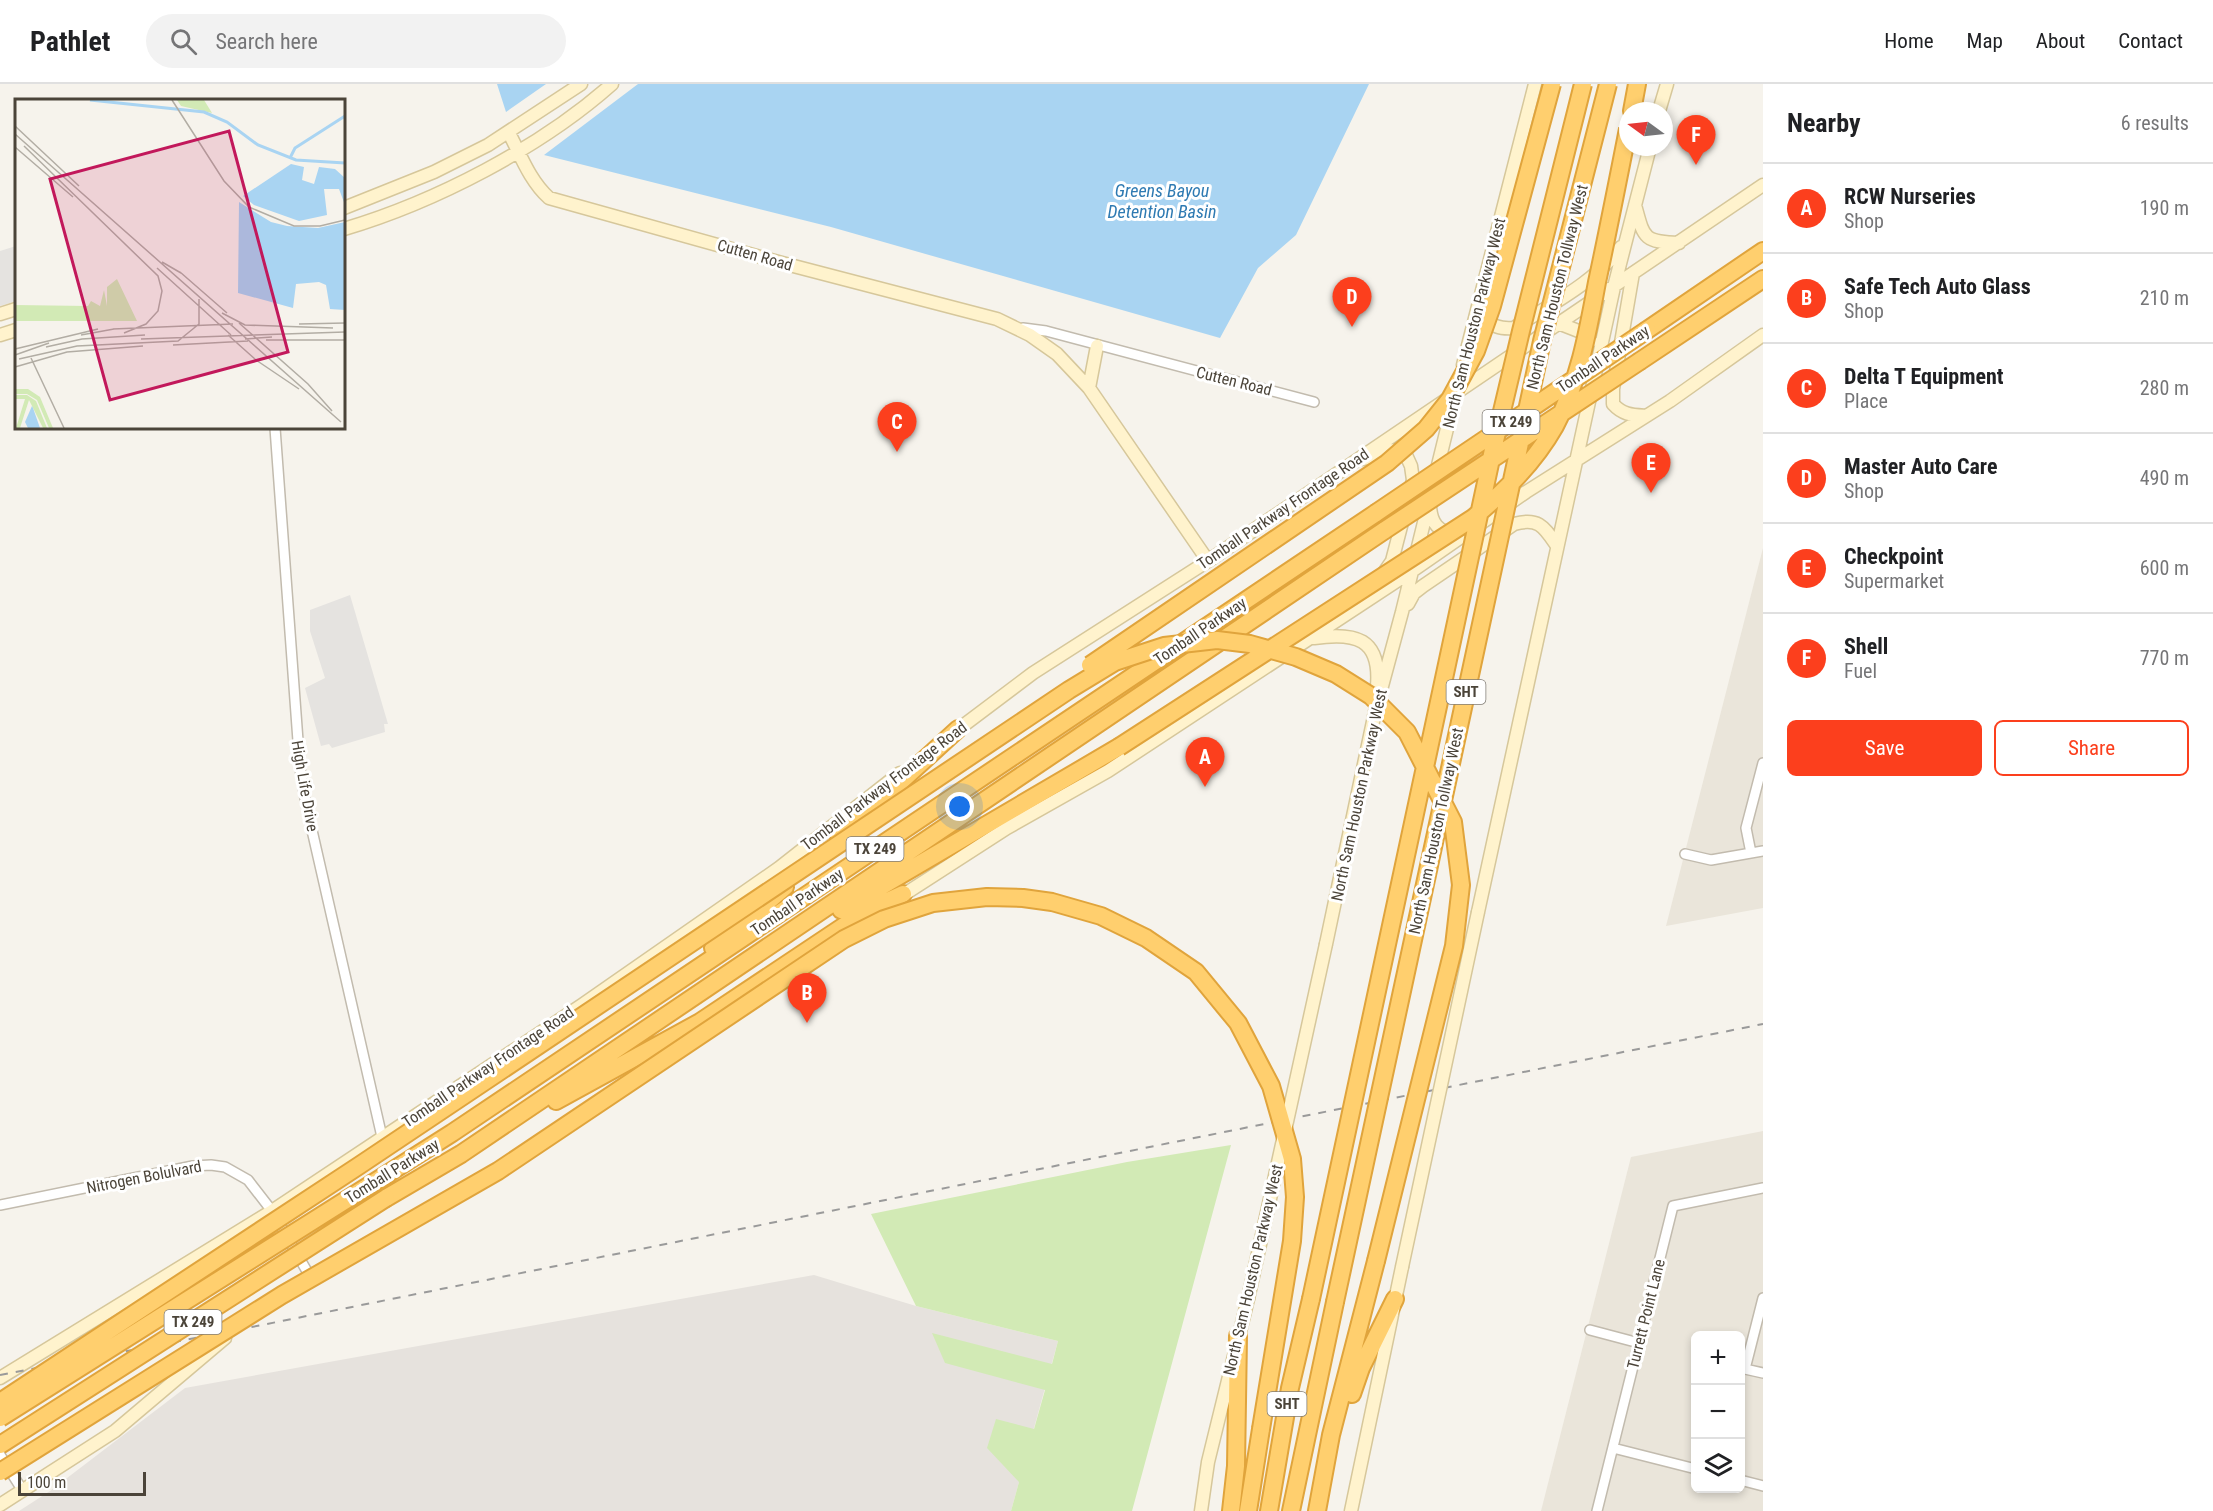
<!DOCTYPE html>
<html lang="en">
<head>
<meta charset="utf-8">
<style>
	body { margin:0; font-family:"Roboto Condensed",sans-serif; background:#f2f2f2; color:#202124 }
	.controls { position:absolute; right:18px; bottom:18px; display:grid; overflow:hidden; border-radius:9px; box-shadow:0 3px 9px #0003 }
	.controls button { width:54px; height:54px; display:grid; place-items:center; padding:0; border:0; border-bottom:2px solid #e0e0e0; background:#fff; color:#202124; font:30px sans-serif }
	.compass { position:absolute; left:1619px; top:18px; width:54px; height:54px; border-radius:50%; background:#fff; box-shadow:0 3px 9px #0003; rotate:285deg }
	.scale { position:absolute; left:18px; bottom:15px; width:128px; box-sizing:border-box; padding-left:6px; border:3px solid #4b4439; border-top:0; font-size:16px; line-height:21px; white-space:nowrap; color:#4b4439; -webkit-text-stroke:4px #fff; paint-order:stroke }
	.you { position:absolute; left:960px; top:723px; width:21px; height:21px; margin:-15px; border:4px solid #fff; border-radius:50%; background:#1a73e8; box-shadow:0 0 0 9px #1a73e833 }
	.badge { display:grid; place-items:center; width:39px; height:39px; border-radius:50%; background:#fc3f1d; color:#fff; font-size:20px; font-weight:700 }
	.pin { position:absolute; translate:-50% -50px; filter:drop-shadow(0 2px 3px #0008) }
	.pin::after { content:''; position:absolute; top:32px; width:21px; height:18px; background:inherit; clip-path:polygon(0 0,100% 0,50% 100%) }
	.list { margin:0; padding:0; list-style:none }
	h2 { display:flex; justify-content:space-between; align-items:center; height:78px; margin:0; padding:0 24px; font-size:26px }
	h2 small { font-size:20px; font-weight:400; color:#757577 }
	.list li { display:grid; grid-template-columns:39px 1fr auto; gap:18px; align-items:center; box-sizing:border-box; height:90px; padding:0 24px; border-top:2px solid #e0e0e0 }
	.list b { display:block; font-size:22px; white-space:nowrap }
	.list p { margin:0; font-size:20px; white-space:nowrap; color:#757577 }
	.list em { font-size:20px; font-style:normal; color:#757577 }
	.actions { display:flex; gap:12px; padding:18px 24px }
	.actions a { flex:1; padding:14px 0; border:2px solid #fc3f1d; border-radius:9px; text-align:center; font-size:21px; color:#fc3f1d }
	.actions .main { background:#fc3f1d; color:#fff }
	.icon { flex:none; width:33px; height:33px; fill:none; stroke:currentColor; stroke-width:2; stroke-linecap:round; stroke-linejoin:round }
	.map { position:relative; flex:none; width:1763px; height:1427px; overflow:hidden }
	header { display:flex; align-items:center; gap:36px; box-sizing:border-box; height:84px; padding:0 30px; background:#fff; border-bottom:2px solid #e0e0e0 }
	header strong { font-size:28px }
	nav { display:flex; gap:33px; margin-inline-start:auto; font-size:21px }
	.search { width:420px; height:54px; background:#f2f2f2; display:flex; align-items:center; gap:15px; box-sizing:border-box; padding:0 21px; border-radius:33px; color:#757577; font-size:22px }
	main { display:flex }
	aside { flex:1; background:#fff }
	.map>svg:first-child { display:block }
	.residential { fill:#eae5da; fill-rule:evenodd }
	.industrial { fill:#e6e2dd }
	.green { fill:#d2eab5 }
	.parking { fill:#e5e3e0 }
	.water { fill:#a9d4f2 }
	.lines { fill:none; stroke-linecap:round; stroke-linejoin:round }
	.street-casing { stroke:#c2bbae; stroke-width:12 }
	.secondary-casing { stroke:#d6c79b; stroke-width:15 }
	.highway-casing { stroke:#e0a43c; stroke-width:20 }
	.street { stroke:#fff; stroke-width:9 }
	.secondary { stroke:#fff3cd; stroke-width:12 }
	.highway { stroke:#ffcf6e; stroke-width:16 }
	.rail { stroke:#9a9a9a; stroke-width:2; stroke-dasharray:8 8; stroke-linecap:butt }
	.secondary-bridge-casing { stroke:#d6c79b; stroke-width:15; stroke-linecap:butt }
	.highway-bridge-casing { stroke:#e0a43c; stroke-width:20; stroke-linecap:butt }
	.secondary-bridge { stroke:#fff3cd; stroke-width:12 }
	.highway-bridge { stroke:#ffcf6e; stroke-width:16 }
	.labels { text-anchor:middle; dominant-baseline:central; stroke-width:6; stroke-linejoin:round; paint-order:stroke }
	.shield { fill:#fff; stroke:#817c74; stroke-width:1.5 }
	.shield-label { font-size:15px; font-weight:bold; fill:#4b4439 }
	.street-label { font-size:16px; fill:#4b4439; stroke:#fff }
	.water-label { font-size:18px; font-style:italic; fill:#2e7ab2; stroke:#fff }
	.inset-river { fill:none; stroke:#a9d4f2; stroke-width:3 }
	.inset-road { fill:none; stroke:#b2ada4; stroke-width:1.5 }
	.view { fill:#c2185b; fill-opacity:0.15; stroke:#c2185b; stroke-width:3 }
	.inset-edge { fill:none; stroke:#4b4439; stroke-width:3 }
</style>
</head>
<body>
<header>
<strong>Pathlet</strong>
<div class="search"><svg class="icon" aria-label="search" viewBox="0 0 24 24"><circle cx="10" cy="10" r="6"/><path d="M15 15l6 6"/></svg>Search here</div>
<nav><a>Home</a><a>Map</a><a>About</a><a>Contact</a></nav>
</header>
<main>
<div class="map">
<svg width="1763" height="1427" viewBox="0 0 1763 1427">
	<rect width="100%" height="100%" fill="#f6f3ec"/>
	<path class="residential" d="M1763 464V824L1666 842Z
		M1763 1047V1427H1541L1631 1073ZM1696 1252H1740V1404H1696Z"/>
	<path class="industrial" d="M814 1191 916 1222 1058 1257 1011 1427H19L50 1407 185 1304Z"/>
	<path class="green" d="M1231 1061 1132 1427H1011L1019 1398 987 1364 996 1335 1034 1345 1045 1306 945 1279 932 1249 1052 1280 1058 1257 916 1222 871 1130 1127 1078Z"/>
	<path class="parking" d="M16 162V217L0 222V167Z
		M350 511 388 640H384L385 648 332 664 329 660 321 662 305 604 325 594 310 547V526Z"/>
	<path class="water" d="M497 0H546L506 28Z
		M638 0H1369L1296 151 1258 184 1220 254 831 143 544 71Z"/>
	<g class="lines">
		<g class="street-casing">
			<path id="street" d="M1023 244 1046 247 1314 318
				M275 344 300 684 306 720 382 1053
				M1751 769 1746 744 1763 679
				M1685 770 1711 776 1763 767
				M0 1121 193 1082 211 1081 225 1083 248 1096 272 1127 308 1189
				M1763 1214 1745 1285 1763 1289
				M1590 1246 1639 1259
				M1613 1364 1696 1385
				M0 1371 23 1407
				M1740 1396 1763 1402
				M1597 1427 1673 1122 1763 1104"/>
		</g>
		<g class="secondary-casing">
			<path id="secondary" d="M1659 27 1667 0
				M509 49C521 72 530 97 549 114L782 179 997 235 1030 251 1057 270 1089 304 1208 477
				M1635 121C1644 154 1643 158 1679 159
				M344 124 434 88 488 61 581 0
				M344 145C435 118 540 64 612 0
				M1633 189 1613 305V320C1623 331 1632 331 1646 332
				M0 230 16 225
				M1483 231C1492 243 1500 245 1514 244 1551 220 1594 199 1621 163
				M1558 239 1581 248 1591 257
				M0 251 16 246
				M1463 281 1535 0
				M1089 304 1097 262
				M1363 375 1390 366 1399 367 1406 371 1411 382 1413 396 1392 477 1383 490
				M1430 422C1431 439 1438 448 1455 450
				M1408 520 1414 509 1423 502 1514 440C1539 433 1544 443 1557 462
				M1314 554C1355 548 1381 554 1377 602
				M952 650 1033 589 1208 477 1763 101
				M897 815 1007 744 1108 687 1412 487 1526 408 1670 317 1763 251
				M1478 828 1614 203 1650 63
				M1326 860 1375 628 1402 528 1455 312
				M0 1294 272 1127 582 921 779 784 900 689
				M0 1421 115 1347 225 1254
				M1201 1427 1208 1378 1248 1215
				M1351 1427 1402 1183"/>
		</g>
		<g class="highway-casing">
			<path id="highway" d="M1632 27 1637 0
				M1647 246 1763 167
				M1640 277 1763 195
				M839 754 958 645
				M841 826 1119 663
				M713 864 785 803
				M556 1017 700 938 868 826 903 810
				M373 1099 452 1049 1376 429
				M386 1114 461 1070 1385 446
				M1352 1310 1361 1284 1395 1215
				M1231 1427 1236 1382 1238 1252
				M1248 1427 1261 1345
				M1269 1427 1290 1304 1311 1215
				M1291 1427 1335 1218
				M1317 1427 1331 1351 1376 1177"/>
		</g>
		<use href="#street" class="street"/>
		<use href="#secondary" class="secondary"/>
		<use href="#highway" class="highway"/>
		<path class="rail" d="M0 1291 232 1247 1763 940"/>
		<g class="secondary-bridge-casing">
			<path id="secondary-bridge" d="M1402 1183 1478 828
				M1248 1215 1326 860"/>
		</g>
		<g class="highway-bridge-casing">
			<path id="highway-bridge" d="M1376 429 1647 246
				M1385 446 1640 277
				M1090 581 1387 379 1426 345 1450 315 1476 267 1492 222 1552 0
				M1119 663 1473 434C1505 407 1534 379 1555 342 1579 298 1588 247 1597 198 1608 147 1618 96 1628 45
				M1311 1215 1494 361 1521 247 1583 0
				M1335 1218 1542 257 1608 0
				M0 1318 360 1081 1069 606 1115 578 1164 562 1217 556 1250 560 1296 573 1336 590 1371 612 1407 648 1453 738 1461 801 1454 862 1376 1177
				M0 1334 373 1099
				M0 1361 386 1114
				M0 1388 282 1211 498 1087 844 855 884 835 933 819 987 813 1023 814 1052 818 1101 832 1146 854 1196 888 1238 939 1271 1002 1292 1075 1295 1113 1292 1157 1261 1345"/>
		</g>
		<use href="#secondary-bridge" class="secondary-bridge"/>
		<use href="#highway-bridge" class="highway-bridge"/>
	</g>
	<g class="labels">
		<g class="shield">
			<rect x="1482.5" y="326" width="57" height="24" rx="4.5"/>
			<rect x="1446.5" y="596" width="39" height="24" rx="4.5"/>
			<rect x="846.5" y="753" width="57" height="24" rx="4.5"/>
			<rect x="164.5" y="1226" width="57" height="24" rx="4.5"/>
			<rect x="1267.5" y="1308" width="39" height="24" rx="4.5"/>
		</g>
		<g class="shield-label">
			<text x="1511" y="338">TX 249</text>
			<text x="1466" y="608">SHT</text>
			<text x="875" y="765">TX 249</text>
			<text x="193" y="1238">TX 249</text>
			<text x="1287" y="1320">SHT</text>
		</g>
		<g class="street-label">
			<text transform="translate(755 171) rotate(16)">Cutten Road</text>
			<text transform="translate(1557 203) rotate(-76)">North Sam Houston Tollway West</text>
			<text transform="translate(1474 239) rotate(-76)">North Sam Houston Parkway West</text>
			<text transform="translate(1603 275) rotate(-34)">Tomball Parkway</text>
			<text transform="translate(1234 297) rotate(14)">Cutten Road</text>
			<text transform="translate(1283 425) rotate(-34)">Tomball Parkway Frontage Road</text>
			<text transform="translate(1200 547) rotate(-34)">Tomball Parkway</text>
			<text transform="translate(305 702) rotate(80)">High Life Drive</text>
			<text transform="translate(884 702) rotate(-37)">Tomball Parkway Frontage Road</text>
			<text transform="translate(1359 711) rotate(-78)">North Sam Houston Parkway West</text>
			<text transform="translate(1436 747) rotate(-78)">North Sam Houston Tollway West</text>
			<text transform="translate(797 818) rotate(-34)">Tomball Parkway</text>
			<text transform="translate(488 983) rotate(-34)">Tomball Parkway Frontage Road</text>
			<text transform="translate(392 1087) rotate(-32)">Tomball Parkway</text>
			<text transform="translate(144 1093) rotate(-11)">Nitrogen Bolulvard</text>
			<text transform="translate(1253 1186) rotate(-77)">North Sam Houston Parkway West</text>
			<text transform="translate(1646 1230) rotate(-76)">Turrett Point Lane</text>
		</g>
		<g class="water-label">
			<text x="1162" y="106">Greens Bayou<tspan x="1162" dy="21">Detention Basin</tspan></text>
		</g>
	</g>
	<g transform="translate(15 15)">
		<rect width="330" height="330" fill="#f6f3ec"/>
		<path d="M162 1H189L197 14 166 7ZM102 180 122 222H0V206L73 207 76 202 85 207 89 191 92 207V188ZM0 290H13L25 298 38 329H34L22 301 12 295H0ZM0 296H12L21 302 32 329H28L14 301 5 329H1L10 300H0Z" fill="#d2eab5"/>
		<path d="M276 65 289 68 287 81 299 85 304 68 320 70 330 79V106L324 90H309L312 116 284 122 239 106 228 97ZM224 103 256 123 272 127 303 129 330 123V211L315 210 311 186 304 183 281 185 278 209 223 194ZM17 307 18 309 25 329H13L10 323Z" fill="#a9d4f2"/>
		<path class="inset-river" d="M75 1 189 13 212 23 243 46 281 61 330 64M275 59 280 49 330 17"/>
		<path class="inset-road" d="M157 1 209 82 234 108 279 127H305L330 121M0 27 64 87M0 35 326 323M9 47 143 177 147 192 143 212 131 225 109 234M0 48 58 98M147 163 166 174M142 169 216 236M165 173 212 214M207 214 230 226 318 229M224 224 293 285 317 312M284 225 330 224M98 230 218 225M66 236 99 230M213 236 241 261 284 290M126 240 330 233M230 240 257 238M251 241H330M158 246 233 242M31 248 67 240 130 236M0 250 83 230M0 256 34 244M16 259 49 329M4 260 62 247 163 242 184 225V200M0 268 52 253 128 247"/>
		<path class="view" d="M214 32 273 253 95 301 35 80Z"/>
		<rect width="330" height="330" class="inset-edge"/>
	</g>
</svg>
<div class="controls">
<button>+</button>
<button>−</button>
<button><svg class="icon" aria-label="layers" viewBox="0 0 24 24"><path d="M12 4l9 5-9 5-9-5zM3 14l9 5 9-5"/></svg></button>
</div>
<svg class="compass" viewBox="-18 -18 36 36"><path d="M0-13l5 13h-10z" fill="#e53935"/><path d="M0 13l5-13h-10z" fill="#757577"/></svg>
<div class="scale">100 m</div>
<div class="you"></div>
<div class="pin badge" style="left:1205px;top:703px">A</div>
<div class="pin badge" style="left:807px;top:939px">B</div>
<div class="pin badge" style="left:897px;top:368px">C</div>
<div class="pin badge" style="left:1352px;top:243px">D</div>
<div class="pin badge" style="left:1651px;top:409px">E</div>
<div class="pin badge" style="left:1696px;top:81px">F</div>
</div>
<aside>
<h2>Nearby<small>6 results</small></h2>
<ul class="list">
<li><span class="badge">A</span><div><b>RCW Nurseries</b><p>Shop</p></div><em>190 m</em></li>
<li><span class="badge">B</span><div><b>Safe Tech Auto Glass</b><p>Shop</p></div><em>210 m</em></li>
<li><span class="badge">C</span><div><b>Delta T Equipment</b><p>Place</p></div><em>280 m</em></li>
<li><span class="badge">D</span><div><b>Master Auto Care</b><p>Shop</p></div><em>490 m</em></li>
<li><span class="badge">E</span><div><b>Checkpoint</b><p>Supermarket</p></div><em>600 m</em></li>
<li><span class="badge">F</span><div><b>Shell</b><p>Fuel</p></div><em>770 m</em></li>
</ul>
<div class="actions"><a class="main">Save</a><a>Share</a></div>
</aside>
</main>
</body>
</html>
